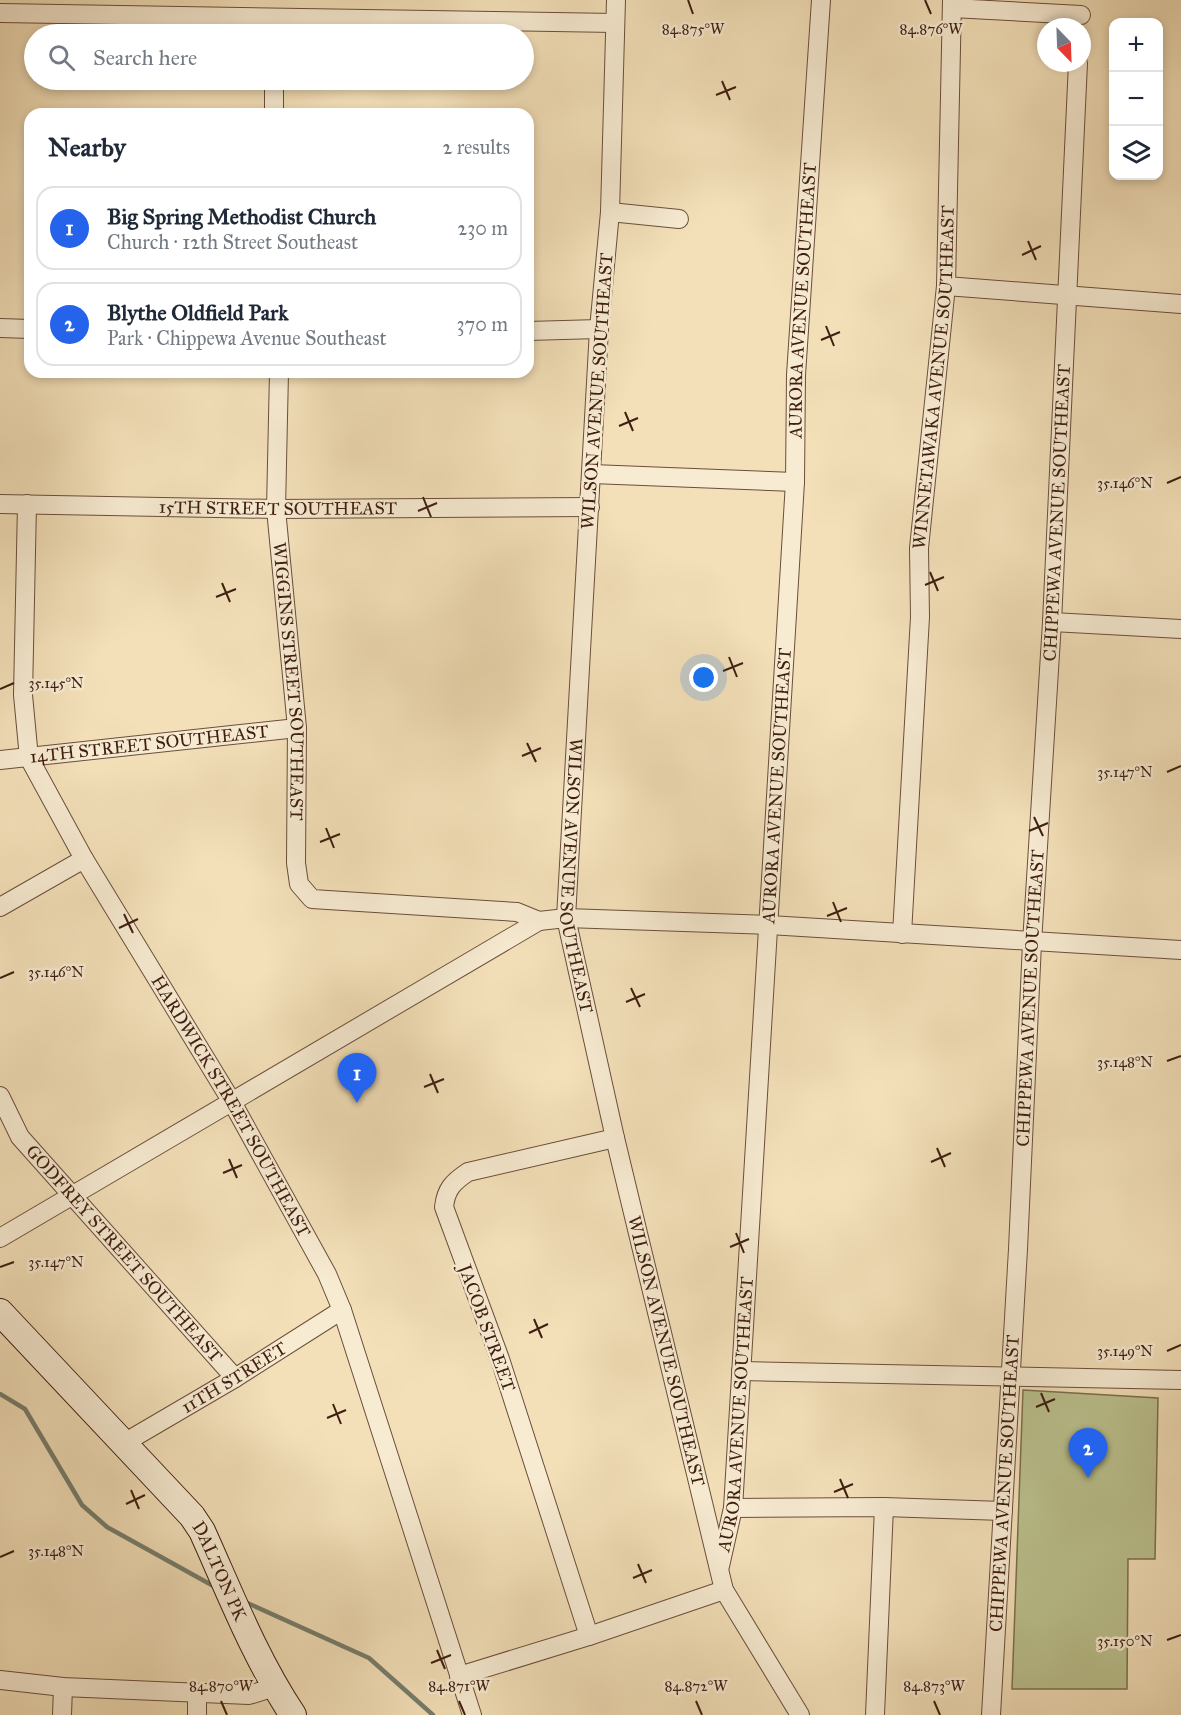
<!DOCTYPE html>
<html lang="en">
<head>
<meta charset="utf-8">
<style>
	body { margin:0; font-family:"IM FELL Great Primer",serif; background:#f2f2f3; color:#1f2937 }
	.controls { position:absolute; right:18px; top:18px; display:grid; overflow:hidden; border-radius:12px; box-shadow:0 3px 9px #0003 }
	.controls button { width:54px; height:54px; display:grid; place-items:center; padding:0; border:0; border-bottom:2px solid #e0e1e3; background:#fff; color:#1f2937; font:30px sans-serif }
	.compass { position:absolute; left:1037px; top:18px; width:54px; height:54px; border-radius:50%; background:#fff; box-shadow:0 3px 9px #0003; rotate:157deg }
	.you { position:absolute; left:704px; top:678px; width:21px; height:21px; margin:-15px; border:4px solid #fff; border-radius:50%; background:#1a73e8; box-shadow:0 0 0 9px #1a73e833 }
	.badge { display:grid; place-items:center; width:39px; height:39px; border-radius:50%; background:#2563eb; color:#fff; font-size:20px; font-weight:700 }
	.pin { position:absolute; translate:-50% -50px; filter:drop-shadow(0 2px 3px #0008) }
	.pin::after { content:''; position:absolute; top:32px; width:21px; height:18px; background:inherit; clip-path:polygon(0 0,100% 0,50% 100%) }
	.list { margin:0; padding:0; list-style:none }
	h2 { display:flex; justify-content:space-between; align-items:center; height:78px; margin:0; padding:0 24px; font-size:26px }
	h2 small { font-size:20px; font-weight:400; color:#747a83 }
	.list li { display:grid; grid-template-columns:39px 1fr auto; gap:18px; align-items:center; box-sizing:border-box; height:84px; margin:0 12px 12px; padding:0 12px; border:2px solid #e0e1e3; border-radius:18px }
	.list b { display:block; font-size:22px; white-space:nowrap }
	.list p { margin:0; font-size:20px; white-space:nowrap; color:#747a83 }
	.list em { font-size:20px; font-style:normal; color:#747a83 }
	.icon { flex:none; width:33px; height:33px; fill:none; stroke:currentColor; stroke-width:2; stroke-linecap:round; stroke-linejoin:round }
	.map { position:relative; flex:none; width:1181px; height:1715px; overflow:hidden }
	.search { position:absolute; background:#fff; box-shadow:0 3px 9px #0003; left:24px; top:24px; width:510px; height:66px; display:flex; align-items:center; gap:15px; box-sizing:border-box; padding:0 21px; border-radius:33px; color:#747a83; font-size:22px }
	.panel { position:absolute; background:#fff; box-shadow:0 3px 9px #0003; left:24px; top:108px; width:510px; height:270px; border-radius:18px }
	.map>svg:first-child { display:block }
	.green { fill:#bbc28f; stroke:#7c7050; stroke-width:1.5 }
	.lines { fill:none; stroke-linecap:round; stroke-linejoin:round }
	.stream { stroke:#767e6d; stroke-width:4.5 }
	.street-casing { stroke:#6b4e3b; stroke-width:20 }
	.secondary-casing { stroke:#3e1e11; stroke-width:28 }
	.street { stroke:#f7ebd2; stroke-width:18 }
	.secondary { stroke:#f7ebd2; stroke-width:26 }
	.ticks { fill:none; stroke:#3e1e11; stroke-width:2 }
	.labels { text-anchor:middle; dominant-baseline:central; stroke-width:5; stroke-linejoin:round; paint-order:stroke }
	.street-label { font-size:18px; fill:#3e1e11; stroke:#f7ebd2 }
	.ticks-label { font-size:15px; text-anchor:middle; fill:#3e1e11; stroke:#f7ebd2; stroke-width:5; stroke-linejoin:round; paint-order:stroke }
</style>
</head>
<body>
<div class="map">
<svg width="1181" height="1715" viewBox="0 0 1181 1715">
	<rect width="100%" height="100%" fill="#f3e0b9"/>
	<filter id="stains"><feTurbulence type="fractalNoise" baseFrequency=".00333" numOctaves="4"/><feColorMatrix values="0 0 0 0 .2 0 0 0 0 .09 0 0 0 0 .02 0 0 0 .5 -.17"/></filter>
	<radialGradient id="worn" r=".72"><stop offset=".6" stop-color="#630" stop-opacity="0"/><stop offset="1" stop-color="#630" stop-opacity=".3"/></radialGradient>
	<path class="green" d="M1023 1390 1158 1398 1155 1559H1128L1127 1689H1012Z"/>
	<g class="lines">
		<path class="stream" d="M0 1394 25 1409 82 1505 107 1527 217 1588
			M243 1601 369 1658 433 1715"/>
		<g class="street-casing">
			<g id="street">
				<path id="s1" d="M616 0 610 212 599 329 566 918 615 1138 724 1590 800 1715"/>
				<path d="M952 8 1081 15"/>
				<path d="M0 13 615 23"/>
				<path d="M274 80V114"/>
				<path d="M610 212 679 219"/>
				<path d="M946 286 1181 304"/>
				<path d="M0 328 30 329"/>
				<path d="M528 331 599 329"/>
				<path id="s2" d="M279 372 276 509 297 728 296 863 299 884 312 899 517 912 539 921 566 918 769 925 1181 950"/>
				<path d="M592 474 795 482"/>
				<path id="s3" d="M0 504 276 509 590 507"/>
				<path id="s4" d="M27 504 23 695 29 758 84 859 232 1102 327 1274 342 1310 472 1715"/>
				<path d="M1052 622 1181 629"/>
				<path id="s5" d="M0 760 297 728"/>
				<path d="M0 907 84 859"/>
				<path id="s6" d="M902 934 920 617 919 548 946 286 952 0"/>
				<path id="s7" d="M0 1096 20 1137 235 1378"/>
				<path d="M0 1238 539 921"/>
				<path d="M741 1371 1181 1380"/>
				<path id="s8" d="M124 1443 235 1378 342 1310"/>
				<path d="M733 1508 884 1507 1003 1511"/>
				<path id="s9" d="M720 1566 733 1508 795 482 796 375 821 0"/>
				<path d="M589 1636 500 1359 444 1207C446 1189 453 1182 468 1172L615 1138"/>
				<path d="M459 1676 589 1636 724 1590"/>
				<path d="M0 1680 63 1687 249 1695 275 1687"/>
				<path d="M62 1715 63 1687"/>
				<path d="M197 1715V1693"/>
				<path d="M875 1715 884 1507"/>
				<path id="s10" d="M991 1715 1018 1249 1032 943 1052 622 1078 63"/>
			</g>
		</g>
		<g class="secondary-casing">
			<g id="secondary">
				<path id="s11" d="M0 1312 192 1516 202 1531C230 1593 255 1658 293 1715"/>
			</g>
		</g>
		<use href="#street" class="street"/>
		<use href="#secondary" class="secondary"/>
	</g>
	<path class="ticks" d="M688 0 693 14M925 0 931 14M722 81 730 100M716 95 736 87M1028 241 1036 260M1022 255 1041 246M826 326 834 346M821 340 840 332M625 412 633 431M619 426 638 418M1167 483 1181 477M423 497 431 517M418 511 437 503M930 572 938 591M222 583 230 602M925 585 944 577M216 597 236 589M729 657 737 677M723 671 743 663M0 689 14 683M527 743 536 762M522 756 541 748M1167 772 1181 766M1034 817 1043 836M326 828 334 848M1029 831 1048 823M320 842 340 834M833 902 841 922M124 914 133 933M827 916 847 908M119 928 138 919M0 978 14 972M631 988 640 1007M626 1002 645 994M1167 1061 1181 1056M430 1074 438 1093M424 1087 444 1079M937 1148 945 1167M229 1159 237 1178M931 1162 951 1153M223 1173 242 1165M736 1233 744 1253M730 1247 749 1239M0 1267 14 1262M534 1319 542 1338M529 1333 548 1324M1167 1351 1181 1345M1041 1393 1049 1412M333 1404 341 1424M1036 1407 1055 1399M327 1418 346 1410M840 1479 848 1498M131 1490 139 1509M834 1492 853 1484M126 1504 145 1495M0 1557 14 1551M638 1564 646 1583M633 1578 652 1570M1167 1640 1181 1635M437 1650 445 1669M431 1663 451 1655M221 1701 227 1715M459 1701 465 1715M696 1701 702 1715M934 1701 940 1715"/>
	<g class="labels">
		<g class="street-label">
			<text stroke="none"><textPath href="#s9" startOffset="1269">AURORA AVENUE SOUTHEAST</textPath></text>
			<text stroke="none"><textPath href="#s6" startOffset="558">WINNETAWAKA AVENUE SOUTHEAST</textPath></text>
			<text transform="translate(597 391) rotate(-86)">WILSON AVENUE SOUTHEAST</text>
			<text stroke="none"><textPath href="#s3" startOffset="278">15TH STREET SOUTHEAST</textPath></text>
			<text stroke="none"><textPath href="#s10" startOffset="1204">CHIPPEWA AVENUE SOUTHEAST</textPath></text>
			<text stroke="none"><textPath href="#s2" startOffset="310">WIGGINS STREET SOUTHEAST</textPath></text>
			<text stroke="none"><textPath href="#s5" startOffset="150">14TH STREET SOUTHEAST</textPath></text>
			<text stroke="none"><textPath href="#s9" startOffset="783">AURORA AVENUE SOUTHEAST</textPath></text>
			<text stroke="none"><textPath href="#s1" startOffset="878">WILSON AVENUE SOUTHEAST</textPath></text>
			<text stroke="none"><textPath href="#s10" startOffset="718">CHIPPEWA AVENUE SOUTHEAST</textPath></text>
			<text stroke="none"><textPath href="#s4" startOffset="657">HARDWICK STREET SOUTHEAST</textPath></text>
			<text stroke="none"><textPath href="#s7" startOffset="202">GODFREY STREET SOUTHEAST</textPath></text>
			<text transform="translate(487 1328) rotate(70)">JACOB STREET</text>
			<text stroke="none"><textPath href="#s1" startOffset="1364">WILSON AVENUE SOUTHEAST</textPath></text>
			<text stroke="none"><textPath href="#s8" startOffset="128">11TH STREET</textPath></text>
			<text stroke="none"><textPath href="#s9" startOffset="153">AURORA AVENUE SOUTHEAST</textPath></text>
			<text stroke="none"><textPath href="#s10" startOffset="232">CHIPPEWA AVENUE SOUTHEAST</textPath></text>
			<text stroke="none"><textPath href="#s11" startOffset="342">DALTON PK</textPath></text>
		</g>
	</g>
	<g class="ticks-label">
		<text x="693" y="34">84.875°W</text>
		<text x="931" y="34">84.876°W</text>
		<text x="1125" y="488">35.146°N</text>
		<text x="56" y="688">35.145°N</text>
		<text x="1125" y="777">35.147°N</text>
		<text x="56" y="977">35.146°N</text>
		<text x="1125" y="1067">35.148°N</text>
		<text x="56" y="1267">35.147°N</text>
		<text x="1125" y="1356">35.149°N</text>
		<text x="56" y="1556">35.148°N</text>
		<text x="1125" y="1646">35.150°N</text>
		<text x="221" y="1691">84.870°W</text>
		<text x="459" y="1691">84.871°W</text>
		<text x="696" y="1691">84.872°W</text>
		<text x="934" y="1691">84.873°W</text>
	</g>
	<rect width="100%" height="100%" filter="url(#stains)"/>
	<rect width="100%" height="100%" fill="url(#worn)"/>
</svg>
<div class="controls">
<button>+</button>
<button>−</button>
<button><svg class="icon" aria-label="layers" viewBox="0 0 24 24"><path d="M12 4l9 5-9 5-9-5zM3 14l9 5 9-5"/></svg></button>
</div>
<svg class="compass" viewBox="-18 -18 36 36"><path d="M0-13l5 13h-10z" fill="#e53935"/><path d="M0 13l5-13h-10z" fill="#747a83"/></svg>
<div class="you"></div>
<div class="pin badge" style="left:357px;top:1103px">1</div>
<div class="pin badge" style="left:1088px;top:1478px">2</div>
<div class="search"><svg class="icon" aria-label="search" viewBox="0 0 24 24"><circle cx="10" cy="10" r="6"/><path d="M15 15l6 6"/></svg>Search here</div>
<section class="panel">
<h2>Nearby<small>2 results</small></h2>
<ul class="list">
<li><span class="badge">1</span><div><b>Big Spring Methodist Church</b><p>Church · 12th Street Southeast</p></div><em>230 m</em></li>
<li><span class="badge">2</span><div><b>Blythe Oldfield Park</b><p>Park · Chippewa Avenue Southeast</p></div><em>370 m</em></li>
</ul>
</section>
</div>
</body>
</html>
